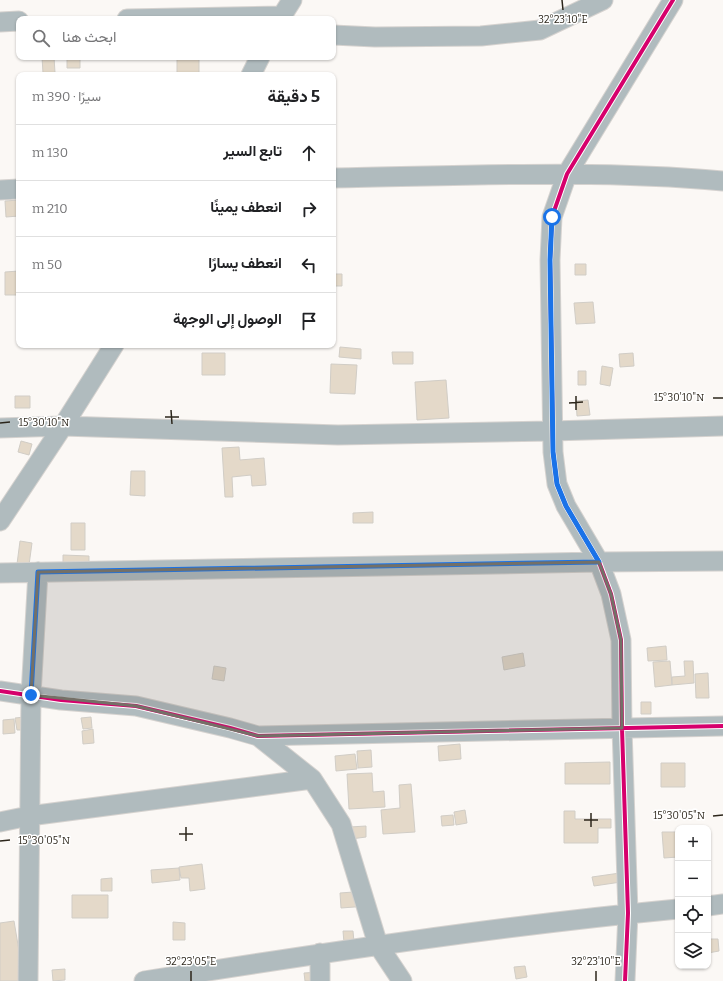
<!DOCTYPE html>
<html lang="ar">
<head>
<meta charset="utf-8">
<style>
	body { margin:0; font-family:Bitter,Vazirmatn,serif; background:#f2f2f2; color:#202124; direction:rtl }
	.controls { position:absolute; right:12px; bottom:12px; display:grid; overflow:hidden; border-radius:8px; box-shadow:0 1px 3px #0004 }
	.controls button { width:36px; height:36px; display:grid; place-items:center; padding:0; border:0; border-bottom:1px solid #e0e0e0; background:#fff; color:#202124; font:20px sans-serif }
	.stop { position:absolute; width:12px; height:12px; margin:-9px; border:3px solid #1a73e8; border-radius:50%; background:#fff }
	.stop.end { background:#1a73e8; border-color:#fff; box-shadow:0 1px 4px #0008 }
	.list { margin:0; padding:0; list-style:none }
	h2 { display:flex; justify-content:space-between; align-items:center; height:52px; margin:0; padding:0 16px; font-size:17px }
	h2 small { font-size:13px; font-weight:400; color:#757577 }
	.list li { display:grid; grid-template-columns:26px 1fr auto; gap:12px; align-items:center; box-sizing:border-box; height:56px; padding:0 16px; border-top:1px solid #e0e0e0 }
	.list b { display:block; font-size:15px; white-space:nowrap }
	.list em { font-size:13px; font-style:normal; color:#757577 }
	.icon { flex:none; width:22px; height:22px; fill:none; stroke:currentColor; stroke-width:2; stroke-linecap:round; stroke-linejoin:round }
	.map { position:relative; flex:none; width:723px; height:981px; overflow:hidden; direction:ltr }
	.search { position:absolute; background:#fff; box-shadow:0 1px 3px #0004; left:16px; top:16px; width:320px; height:44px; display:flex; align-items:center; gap:10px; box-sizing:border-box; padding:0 14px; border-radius:8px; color:#757577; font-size:15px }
	.panel { position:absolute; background:#fff; box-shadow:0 1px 3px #0004; left:16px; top:72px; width:320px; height:276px; border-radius:8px; direction:rtl }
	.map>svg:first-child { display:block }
	.building { fill:#e4d9c9; stroke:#d1cdc6 }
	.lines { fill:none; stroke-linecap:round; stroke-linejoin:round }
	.street-casing { stroke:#d5d2cf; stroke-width:21 }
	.street { stroke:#b0bbbe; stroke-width:19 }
	.cycleway-casing { stroke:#fff; stroke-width:6 }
	.cycleway { stroke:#d6006c; stroke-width:4 }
	.route { stroke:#1a73e8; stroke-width:5 }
	.marked { fill:#747067; fill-opacity:0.2; stroke:#747067; stroke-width:3; stroke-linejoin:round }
	.ticks { fill:none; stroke:#2c261b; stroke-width:1.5 }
	.ticks-label { font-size:10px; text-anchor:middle; fill:#2c261b; stroke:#fff; stroke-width:3; stroke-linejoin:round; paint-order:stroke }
</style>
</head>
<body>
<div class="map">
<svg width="723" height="981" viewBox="0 0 723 981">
	<rect width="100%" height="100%" fill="#fbf8f5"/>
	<path class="building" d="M42 57H54L55 73H43Z
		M67 57H80V68H67Z
		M177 57H199V75H177Z
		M19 200V216L6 217 5 201Z
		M575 264H586V275H575Z
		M19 271V295H5V272Z
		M333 274H342V286H333Z
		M593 302 595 323 576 324 574 303Z
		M340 347 361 349V359L339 357Z
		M392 352H413V364H393Z
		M202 353H225V375H202Z
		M633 353 634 366 620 367 619 354Z
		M331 364 357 365 355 394 330 393Z
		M602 366 613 368 610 386 600 384Z
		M578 371H586V385H578Z
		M446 380 449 418 417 420 415 382Z
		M15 396H30V408H15Z
		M588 400 590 415 577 416 576 401Z
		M21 441 32 444 29 455 18 452Z
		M239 447 240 460 264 458 266 485 252 486 251 475 232 477 233 497H225L222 448Z
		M131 471H145V496L130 495Z
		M373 512V523H353V513Z
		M71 523H85V550H71Z
		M20 541 32 543 29 565 17 564Z
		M63 555 89 556V566L63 565Z
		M666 646 667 660 648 661 647 648Z
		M523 653 525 666 504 670 502 657Z
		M670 661 672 685 655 687 653 662Z
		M684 661H693L694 683 672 685V677L685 676Z
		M214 666 226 668 224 681 212 679Z
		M708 673 709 698H696L695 674Z
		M641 702H651V714H641Z
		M25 717 26 730H17L15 718Z
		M91 717 92 728 83 729 81 718Z
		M14 719 15 733 3 734V720Z
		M93 729 94 743 83 744 82 731Z
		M460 744 461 759 439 761 438 746Z
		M371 750 372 767 358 768 357 751Z
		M355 754 357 769 336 771 335 756Z
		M610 762V784H565V763Z
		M661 763H685V787H661Z
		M372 773 373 792 384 791 385 807 349 809 347 774Z
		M411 784 415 832 383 834 381 810 400 808 399 785Z
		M465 810 467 823 456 825 454 812Z
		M564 811H575V819H611V828H598V843H564Z
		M453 815 454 825 442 826 441 816Z
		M366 826V837L351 839 350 827Z
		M662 832H678V857L664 858Z
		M202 864 205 889 190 891 189 878H181L179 867Z
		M179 868 180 880 152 883 151 870Z
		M620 873 621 882 594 886 592 877Z
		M112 878V891H101V879Z
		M367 891 368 906 341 908 340 893Z
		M72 895H108V918H72Z
		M14 921 24 981H0V923Z
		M173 922 185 923V940H173Z
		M343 931H353L354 942 344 943Z
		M708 939H718L719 951 708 953Z
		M525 966 527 977 516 979 514 967Z
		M65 969V980L53 981 52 970Z
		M320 972 321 981H305L304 973Z"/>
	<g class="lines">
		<g class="street-casing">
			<path id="street" d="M127 19 282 16
				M280 19 292 0
				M0 22 19 21
				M333 35 375 37 481 36 540 30 603 0
				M251 75 260 57
				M333 178C463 176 593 169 723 181
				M0 190 19 189
				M0 428 63 426 338 435 552 431 723 426
				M0 521 63 426 114 345
				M0 573 599 562 723 561
				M0 691 61 700 136 706 230 728 258 736 723 726
				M258 736 312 779 341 824 378 945 402 981
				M0 822 29 816 312 779
				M708 906 723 904
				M28 981 31 695 38 572
				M144 981C322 953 499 926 678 909
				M320 981V953
				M625 981 628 913 622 728 621 640 611 594 599 562 566 506 557 484 553 452 550 260 552 217 567 174 673 0"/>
		</g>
		<use href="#street" class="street"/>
		<g class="cycleway-casing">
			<path id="cycleway" d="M0 691 61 700 136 706 230 728 258 736 723 726
				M625 981 628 913 622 728 621 640 611 594 599 562 566 506 557 484 553 452 550 260 552 217 567 174 673 0"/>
		</g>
		<use href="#cycleway" class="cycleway"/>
	</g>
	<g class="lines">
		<path class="route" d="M31 695 38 572 599 562 566 506 557 484 553 452 550 260 552 217"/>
	</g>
	<path class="marked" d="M599 562 611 594 621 640 622 728 258 736 136 706 31 695 38 572Z"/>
	<path class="ticks" d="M562 0 563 10M576 396V410M713 398H723M569 403 583 402M171 410 172 424M165 417H179M0 423 10 422M591 813V827M713 816 723 815M584 820H598M186 827V841M179 834H193M0 841 10 840M191 971V981M596 971V981"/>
	<g class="ticks-label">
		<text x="563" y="23">32°23'10"E</text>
		<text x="679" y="401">15°30'10"N</text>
		<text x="44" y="426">15°30'10"N</text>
		<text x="679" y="819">15°30'05"N</text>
		<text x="44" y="844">15°30'05"N</text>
		<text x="191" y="965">32°23'05"E</text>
		<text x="596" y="965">32°23'10"E</text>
	</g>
</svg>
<div class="controls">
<button>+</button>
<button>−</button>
<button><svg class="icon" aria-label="locate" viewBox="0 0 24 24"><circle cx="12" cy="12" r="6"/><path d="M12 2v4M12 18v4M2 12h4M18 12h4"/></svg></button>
<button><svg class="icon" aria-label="layers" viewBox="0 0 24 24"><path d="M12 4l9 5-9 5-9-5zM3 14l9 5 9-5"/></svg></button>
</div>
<div class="stop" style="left:552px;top:217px"></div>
<div class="stop end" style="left:31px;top:695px"></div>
<div class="search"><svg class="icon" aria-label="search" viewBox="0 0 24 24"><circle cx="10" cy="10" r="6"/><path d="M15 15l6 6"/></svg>ابحث هنا</div>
<section class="panel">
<h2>5 دقيقة<small>سيرًا · 390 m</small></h2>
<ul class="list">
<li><svg class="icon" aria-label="ahead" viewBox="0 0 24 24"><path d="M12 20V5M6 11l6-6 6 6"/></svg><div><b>تابع السير</b></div><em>130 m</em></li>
<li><svg class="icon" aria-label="right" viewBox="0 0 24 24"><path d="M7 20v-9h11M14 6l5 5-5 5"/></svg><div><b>انعطف يمينًا</b></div><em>210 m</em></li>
<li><svg class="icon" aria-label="left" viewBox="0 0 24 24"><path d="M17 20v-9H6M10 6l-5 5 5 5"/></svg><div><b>انعطف يسارًا</b></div><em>50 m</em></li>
<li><svg class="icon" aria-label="arrive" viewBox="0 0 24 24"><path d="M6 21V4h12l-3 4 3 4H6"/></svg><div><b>الوصول إلى الوجهة</b></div></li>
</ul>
</section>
</div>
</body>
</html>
